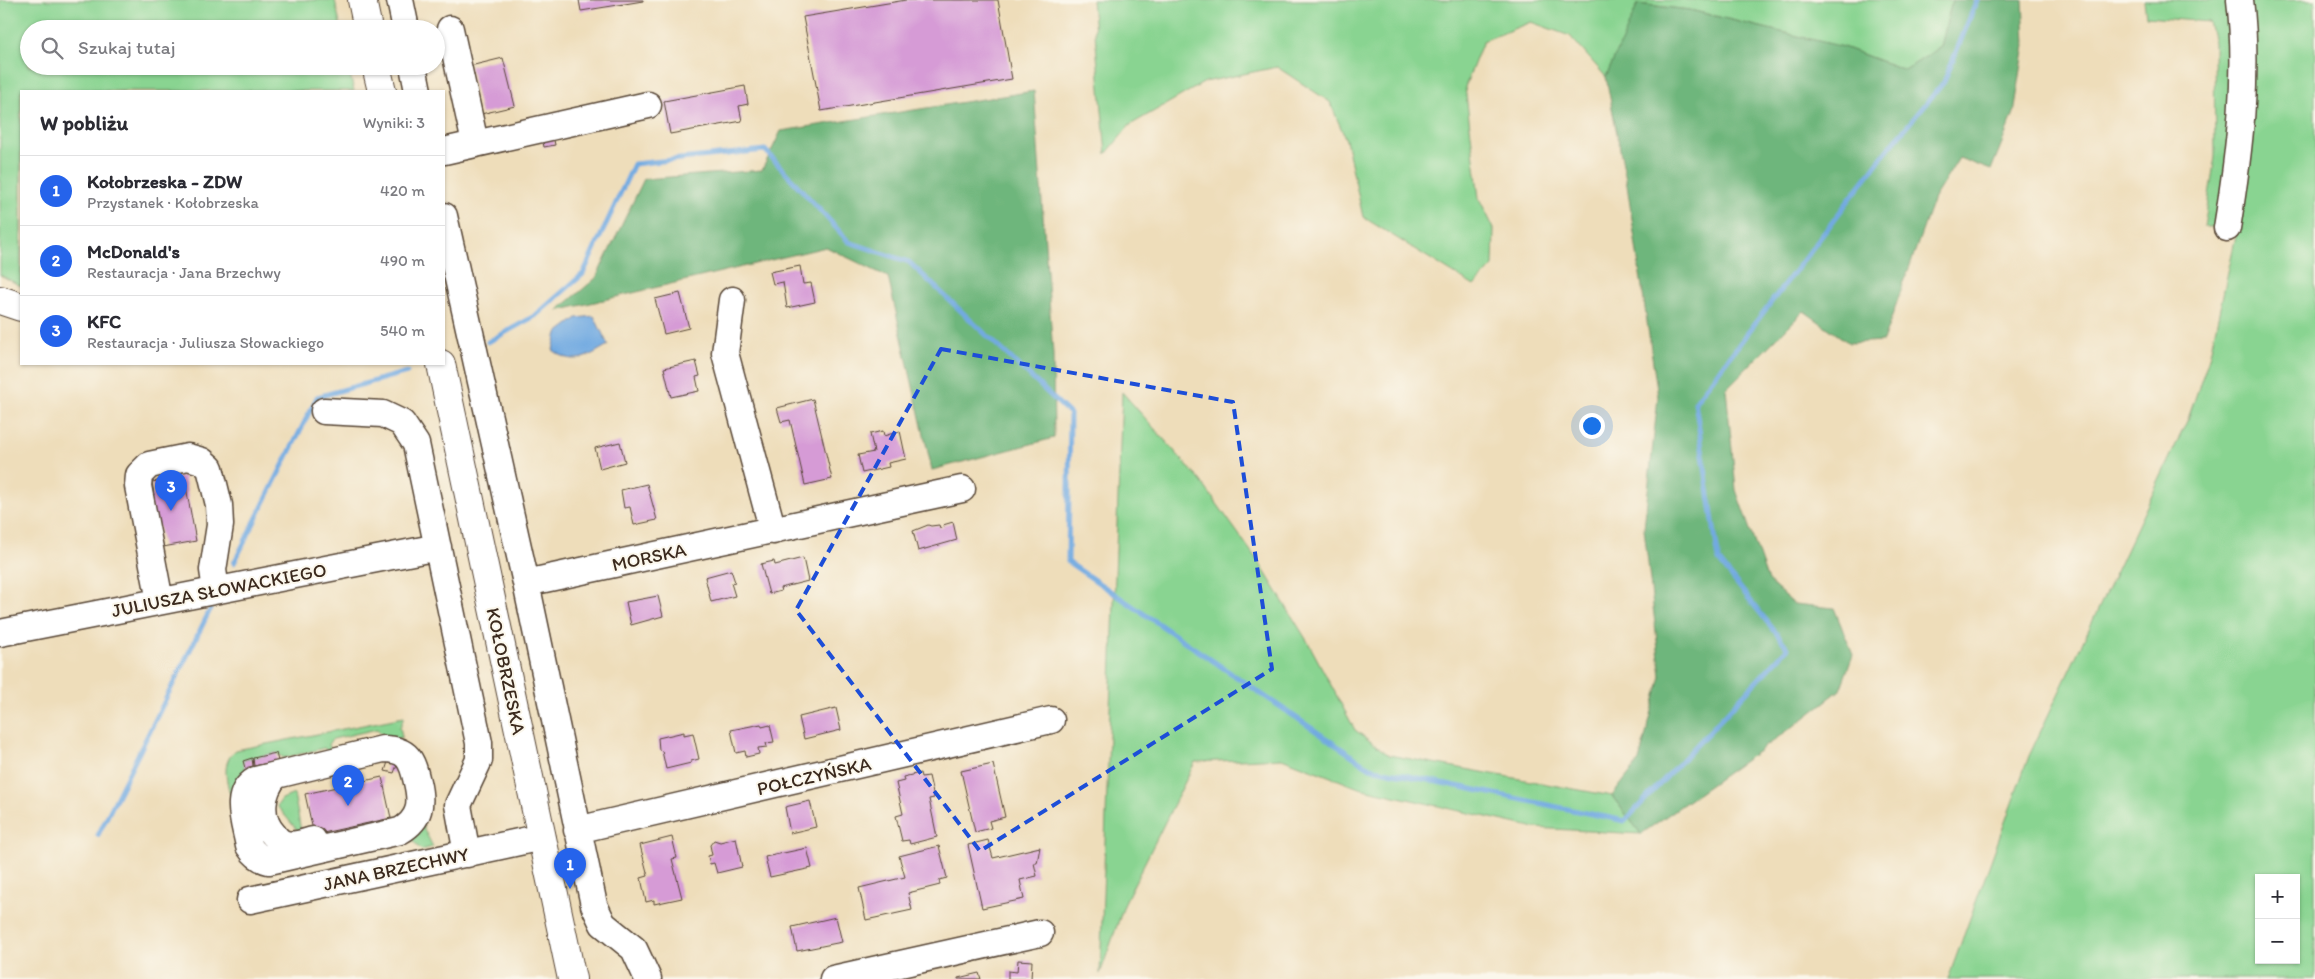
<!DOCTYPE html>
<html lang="pl">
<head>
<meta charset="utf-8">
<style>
	body { margin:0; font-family:Itim,sans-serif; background:#f7f7f7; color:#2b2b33 }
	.controls { position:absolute; right:15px; bottom:15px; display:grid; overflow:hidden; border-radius:0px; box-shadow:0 1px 4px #0004 }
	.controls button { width:45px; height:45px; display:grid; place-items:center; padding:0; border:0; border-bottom:1px solid #e1e1e2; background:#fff; color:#2b2b33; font:25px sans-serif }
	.you { position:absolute; left:1591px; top:425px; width:18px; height:18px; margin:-12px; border:4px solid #fff; border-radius:50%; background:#1a73e8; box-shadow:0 0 0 8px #1a73e833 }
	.badge { display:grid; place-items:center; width:32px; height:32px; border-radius:50%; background:#2563eb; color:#fff; font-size:16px; font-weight:700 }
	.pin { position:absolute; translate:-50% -41px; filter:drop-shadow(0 1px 2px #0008) }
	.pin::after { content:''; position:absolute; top:26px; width:18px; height:15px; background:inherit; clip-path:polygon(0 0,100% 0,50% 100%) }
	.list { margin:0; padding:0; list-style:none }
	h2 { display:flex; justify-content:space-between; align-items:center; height:65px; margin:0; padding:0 20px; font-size:21px }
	h2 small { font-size:16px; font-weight:400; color:#7c7c81 }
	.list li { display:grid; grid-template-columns:32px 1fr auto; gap:15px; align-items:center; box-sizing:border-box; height:70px; padding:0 20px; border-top:1px solid #e1e1e2 }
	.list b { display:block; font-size:19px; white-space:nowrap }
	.list p { margin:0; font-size:16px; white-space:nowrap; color:#7c7c81 }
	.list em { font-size:16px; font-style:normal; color:#7c7c81 }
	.icon { flex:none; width:28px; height:28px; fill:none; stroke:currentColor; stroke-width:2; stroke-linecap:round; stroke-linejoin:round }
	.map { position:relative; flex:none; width:2315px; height:979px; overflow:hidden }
	.search { position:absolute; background:#fff; box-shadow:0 1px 4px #0004; left:20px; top:20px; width:425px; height:55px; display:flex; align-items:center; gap:12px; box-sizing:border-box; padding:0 18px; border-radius:28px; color:#7c7c81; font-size:19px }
	.panel { position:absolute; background:#fff; box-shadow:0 1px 4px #0004; left:20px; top:90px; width:425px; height:275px; border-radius:0px }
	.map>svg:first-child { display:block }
	.green { fill:#89d491; stroke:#627f58; fill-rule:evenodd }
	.forest { fill:#6eb67b; stroke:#54704c }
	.water { fill:#72aae1; stroke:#566a80 }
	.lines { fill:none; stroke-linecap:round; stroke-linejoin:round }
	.stream { stroke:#72aae1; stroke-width:5 }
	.building { fill:#d69bd6 }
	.minor-casing { stroke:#564535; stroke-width:29 }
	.major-casing { stroke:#564535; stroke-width:30 }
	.highway-casing { stroke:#564535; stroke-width:30 }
	.minor { stroke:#fff; stroke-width:26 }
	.major { stroke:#fff; stroke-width:28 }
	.highway { stroke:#fff; stroke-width:28 }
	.marked { fill:none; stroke:#1d4ed8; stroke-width:4; stroke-dasharray:10 6; stroke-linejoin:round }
	.labels { text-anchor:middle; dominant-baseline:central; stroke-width:4; stroke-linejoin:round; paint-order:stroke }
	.street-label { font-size:19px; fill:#3b2a1e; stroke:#fbf7ec }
</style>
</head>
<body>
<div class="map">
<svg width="2315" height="979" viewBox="0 0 2315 979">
	<rect width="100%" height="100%" fill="#fbf7ec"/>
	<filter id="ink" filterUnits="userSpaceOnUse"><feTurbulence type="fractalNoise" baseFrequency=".02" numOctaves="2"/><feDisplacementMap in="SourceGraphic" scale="10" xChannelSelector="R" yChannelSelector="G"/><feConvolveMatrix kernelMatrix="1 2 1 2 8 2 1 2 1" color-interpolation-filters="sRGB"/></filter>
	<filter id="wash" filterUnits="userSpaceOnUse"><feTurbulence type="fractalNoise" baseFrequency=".0096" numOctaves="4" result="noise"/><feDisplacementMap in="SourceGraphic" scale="20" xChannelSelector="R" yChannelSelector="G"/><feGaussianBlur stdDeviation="1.12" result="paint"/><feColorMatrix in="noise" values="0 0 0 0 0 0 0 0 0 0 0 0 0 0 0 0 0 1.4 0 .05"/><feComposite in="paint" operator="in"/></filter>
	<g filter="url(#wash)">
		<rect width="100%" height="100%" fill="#eeddba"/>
		<path class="green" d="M0 0H335L341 29H29V66H348L354 91H21V286L0 275Z
			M1092 0H1952L1941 47 1905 70 1843 47 1690 10 1639 4 1606 77 1570 36 1531 22 1483 41 1465 87 1479 198 1494 229 1493 266 1474 286 1363 217 1346 140 1330 102 1277 67 1205 82 1130 125 1106 154Z
			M2144 0H2315V979H1948L2029 756 2188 419 2209 358 2237 231 2217 227H2204L2215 157 2214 42 2209 22 2146 17ZM2259 878H2296V960H2259Z
			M1122 392 1200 480 1260 564 1309 644 1355 730 1389 755 1612 796 1641 834 1535 828 1359 788 1282 758 1195 762 1126 900 1100 974Z
			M404 717 400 727 402 737 389 742 377 729 333 739 328 744 331 748 328 751 324 748 284 758 276 753 244 760 245 769 249 771 233 806C229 787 218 764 236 750Z
			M294 794 302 836 277 806 282 799Z
			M421 823 433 847 421 850 413 841V834Z"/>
		<path class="forest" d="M1952 0H2023L2025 45 2014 113 1991 170 1959 158 1934 198 1883 341 1849 343 1804 311 1726 389 1736 490 1768 581 1794 604 1834 608 1853 655 1840 690 1794 726 1641 834 1612 796 1639 761 1661 676 1644 528 1658 397 1627 185 1606 77 1638 4 1690 10 1843 47 1905 70 1941 47Z
			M1034 91 1053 354 1054 438 932 470 888 277 826 247 557 311 596 278 644 179 762 170 781 131Z"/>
		<path class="water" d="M594 316 608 345C587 357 575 367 553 350L557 333 577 318Z"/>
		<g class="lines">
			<path class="stream" d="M488 342 535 316 583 274 634 164 765 150 849 242 909 262 1070 414 1068 562 1370 768 1625 821 1788 648 1719 561 1695 402 1888 149 1944 82 1977 0
				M234 563 317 397 407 372
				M98 835 210 610"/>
		</g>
		<g id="blocks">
			<path class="building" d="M579 0H643V1L581 11Z
				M906 0H998L1012 79 821 111 803 17Z
				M503 58 515 106 481 114 470 66Z
				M745 86 748 104 739 106 742 121 670 134 664 101Z
				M553 135 555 145 544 147 542 137Z
				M800 266 803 284 811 283 815 302 787 308 783 282 773 284 770 272Z
				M680 293 689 328 664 334 655 299Z
				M696 361 700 376 696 377 699 391 671 397 664 368Z
				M813 399 832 479 805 485 790 420 781 422 777 408Z
				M883 431 884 436 900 431 906 459 888 463 889 467 862 473 858 455 874 452 870 434Z
				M620 442 625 462 600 469 595 448Z
				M184 476 196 541 163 547 159 526 155 527 149 495H154L152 482Z
				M647 484 657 520 634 525 630 507 624 508 621 490Z
				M953 522 957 540 918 551 913 531 928 525 931 526 939 525 940 528 944 527 943 525Z
				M803 558 808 581 780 588 781 591 769 594 761 564 774 561 775 565Z
				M731 570 735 582 731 583 735 596 711 602 705 577Z
				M658 596 663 616 631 625 626 602Z
				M836 708 841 730 804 739 799 717Z
				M761 724 762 727 770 725 774 742 766 743 767 747 758 748 759 754 746 757 745 751 736 753 731 730Z
				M684 732V735L693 733 699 759 691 761V763L666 769 662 751 659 750 658 738Z
				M276 753 278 761 254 766 253 758Z
				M252 758 253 766 245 768 243 761Z
				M388 762 397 765 394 773 385 771Z
				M993 764 1005 817 989 821 991 828 975 832 961 771Z
				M920 773 921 777 929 776 934 798 929 799 937 837 910 844 909 840 902 841 896 816 903 814 896 783 904 781 903 777Z
				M382 777 391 818 314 835 305 794Z
				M810 801 816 827 790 833 785 807Z
				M672 837 677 858 672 859 682 898 654 904V900L646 902 641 878 648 876 640 845Z
				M736 838 742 867 717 873 714 863 710 864 708 856 712 855 710 845 714 840 720 842Z
				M988 840 993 858 1040 847 1037 863H1034L1037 876 1020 880 1024 899 982 908 968 845Z
				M939 846 947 878 939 880 940 885 908 893 912 910 866 920 859 888 905 877 899 856Z
				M807 848 812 868 770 877 765 857Z
				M836 917 842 942 797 951 792 927Z
				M1018 960 1032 961 1031 979H1008V971L1017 972Z
				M979 973 981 979H958V978Z"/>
		</g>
	</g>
	<g filter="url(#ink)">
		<use href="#blocks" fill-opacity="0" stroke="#564535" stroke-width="1"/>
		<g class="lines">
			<g class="minor-casing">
				<path id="minor" d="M400 0 406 29
					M450 29 475 143
					M413 66 418 91
					M444 151 648 105
					M444 216 526 583 594 905 603 924 634 949 648 979
					M2227 228C2239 154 2249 75 2240 0
					M732 300 725 353 773 531
					M324 411 383 414 402 423 416 444 479 743V760L458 805 467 854
					M526 583 962 489
					M160 601 138 486 139 475 149 465 188 457 202 461 210 468 219 505 220 525 213 570 216 590
					M0 633 438 547
					M383 749C408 749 412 760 417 782 422 803 421 819 400 831L269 861C260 859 254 854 249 846 245 823 232 794 256 780Z
					M276 775C261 792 258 818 274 835 277 839 281 843 286 844 295 846 305 842 313 840
					M577 830 1051 720
					M250 900 542 837
					M833 979 1040 933"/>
			</g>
			<g class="major-casing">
				<path id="major" d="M362 0 368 29
					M376 66 382 91
					M441 364 572 979"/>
			</g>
			<g class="highway-casing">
				<path id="highway" d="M0 300 21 307"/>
			</g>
			<use href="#minor" class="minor"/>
			<use href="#major" class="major"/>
			<use href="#highway" class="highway"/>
		</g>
	</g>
	<path class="marked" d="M941 349 1233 402 1272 669 980 851 796 610Z"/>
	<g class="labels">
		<g class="street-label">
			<text transform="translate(649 557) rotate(-12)">MORSKA</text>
			<text transform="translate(219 590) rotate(-11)">JULIUSZA SŁOWACKIEGO</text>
			<text transform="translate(506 671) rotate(78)">KOŁOBRZESKA</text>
			<text transform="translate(814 776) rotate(-13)">POŁCZYŃSKA</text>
			<text transform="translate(396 869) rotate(-12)">JANA BRZECHWY</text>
		</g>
	</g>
</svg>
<div class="controls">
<button>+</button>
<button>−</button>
</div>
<div class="you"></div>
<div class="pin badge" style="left:570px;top:889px">1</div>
<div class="pin badge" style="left:348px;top:806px">2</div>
<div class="pin badge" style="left:171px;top:511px">3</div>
<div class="search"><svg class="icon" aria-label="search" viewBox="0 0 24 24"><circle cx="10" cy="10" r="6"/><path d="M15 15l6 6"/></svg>Szukaj tutaj</div>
<section class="panel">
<h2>W pobliżu<small>Wyniki: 3</small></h2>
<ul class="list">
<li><span class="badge">1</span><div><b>Kołobrzeska - ZDW</b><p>Przystanek · Kołobrzeska</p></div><em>420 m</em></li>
<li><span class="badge">2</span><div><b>McDonald's</b><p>Restauracja · Jana Brzechwy</p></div><em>490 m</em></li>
<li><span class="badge">3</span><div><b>KFC</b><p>Restauracja · Juliusza Słowackiego</p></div><em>540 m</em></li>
</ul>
</section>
</div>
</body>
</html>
